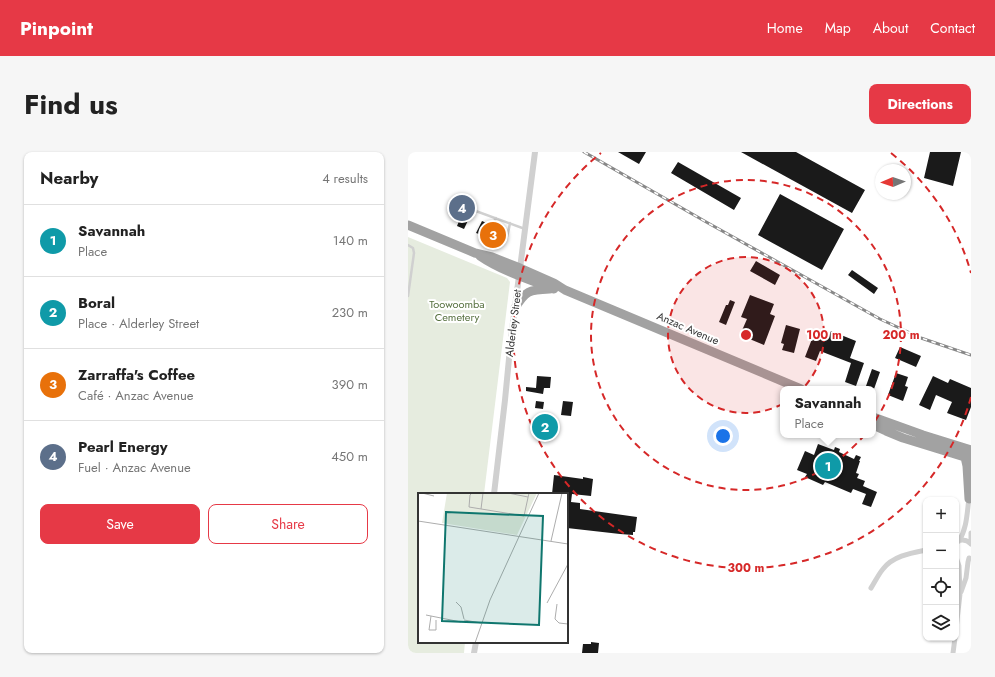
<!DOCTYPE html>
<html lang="en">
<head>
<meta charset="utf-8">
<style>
	body { margin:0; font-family:Jost,sans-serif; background:#f6f6f6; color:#222 }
	.controls { position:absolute; right:12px; bottom:12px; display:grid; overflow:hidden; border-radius:8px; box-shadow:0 1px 3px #0004 }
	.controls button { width:36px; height:36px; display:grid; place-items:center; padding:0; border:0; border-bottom:1px solid #e0e0e0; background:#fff; color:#222; font:20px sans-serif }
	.compass { position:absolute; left:467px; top:12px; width:36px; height:36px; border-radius:50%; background:#fff; box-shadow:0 1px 3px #0004; rotate:268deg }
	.you { position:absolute; left:315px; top:284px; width:14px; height:14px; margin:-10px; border:3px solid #fff; border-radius:50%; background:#1a73e8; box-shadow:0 0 0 6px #1a73e833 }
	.badge { display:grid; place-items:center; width:26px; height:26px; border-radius:50%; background:#e63946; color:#fff; font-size:13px; font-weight:700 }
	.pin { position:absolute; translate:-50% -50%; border:2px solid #fff; box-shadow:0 1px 4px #0006 }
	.popup { position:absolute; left:372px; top:234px; width:96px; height:52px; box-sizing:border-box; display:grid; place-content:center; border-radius:8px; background:#fff; filter:drop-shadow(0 1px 3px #0005); font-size:13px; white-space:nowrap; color:#767676 }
	.popup b { font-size:15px; color:#222 }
	.popup::after { content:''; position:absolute; left:50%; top:100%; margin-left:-8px; border:8px solid transparent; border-top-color:#fff }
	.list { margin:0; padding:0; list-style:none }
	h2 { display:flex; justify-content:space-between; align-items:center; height:52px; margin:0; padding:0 16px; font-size:17px }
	h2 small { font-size:13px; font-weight:400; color:#767676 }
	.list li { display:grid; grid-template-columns:26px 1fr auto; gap:12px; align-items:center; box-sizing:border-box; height:72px; padding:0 16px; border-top:1px solid #e0e0e0 }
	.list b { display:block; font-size:15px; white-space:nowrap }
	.list p { margin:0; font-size:13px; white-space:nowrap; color:#767676 }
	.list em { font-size:13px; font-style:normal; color:#767676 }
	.actions { display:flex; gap:8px; padding:12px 16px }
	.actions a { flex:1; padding:9px 0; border:1px solid #e63946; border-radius:8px; text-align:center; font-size:14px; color:#e63946 }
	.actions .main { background:#e63946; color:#fff }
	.icon { flex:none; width:22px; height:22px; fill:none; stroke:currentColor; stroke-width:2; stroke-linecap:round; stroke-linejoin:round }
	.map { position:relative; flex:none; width:563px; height:501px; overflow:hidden; border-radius:8px }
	header { display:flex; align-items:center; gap:24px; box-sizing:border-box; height:56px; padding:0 20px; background:#e63946; color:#fff }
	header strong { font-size:19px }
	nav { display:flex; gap:22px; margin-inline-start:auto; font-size:14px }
	.intro { display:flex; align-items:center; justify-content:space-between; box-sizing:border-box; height:96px; padding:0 24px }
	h1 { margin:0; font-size:28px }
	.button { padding:10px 18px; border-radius:8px; background:#e63946; color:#fff; font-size:14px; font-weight:700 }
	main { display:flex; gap:24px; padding:0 24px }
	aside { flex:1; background:#fff; border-radius:8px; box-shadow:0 1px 3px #0004 }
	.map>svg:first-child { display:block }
	.green { fill:#e6ecdf }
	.building { fill:#1a1a1a }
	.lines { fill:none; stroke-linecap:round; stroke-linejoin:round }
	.service { stroke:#d0d0d0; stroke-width:2.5 }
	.minor { stroke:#d0d0d0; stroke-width:5 }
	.tertiary { stroke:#d0d0d0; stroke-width:6 }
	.trunk { stroke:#a2a2a2; stroke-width:9 }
	.rail-casing { stroke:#888; stroke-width:3 }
	.rail { stroke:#fff; stroke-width:1.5; stroke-dasharray:4.5; stroke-linecap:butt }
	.ring { fill:none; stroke:#d62828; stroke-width:2; stroke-dasharray:7 5 }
	.labels { text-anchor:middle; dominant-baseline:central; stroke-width:4; stroke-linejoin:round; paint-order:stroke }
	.park-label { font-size:11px; fill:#56703f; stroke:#fff }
	.street-label { font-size:11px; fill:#333; stroke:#fff }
	.inset-road { fill:none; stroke:#adadad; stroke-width:1 }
	.view { fill:#0f766e; fill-opacity:0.15; stroke:#0f766e; stroke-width:2 }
	.inset-edge { fill:none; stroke:#333; stroke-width:2 }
	.centre { fill:#d62828; stroke:#fff; stroke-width:2 }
	.ring-label { font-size:12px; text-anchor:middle; font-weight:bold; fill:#d62828; stroke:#fff; stroke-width:4; stroke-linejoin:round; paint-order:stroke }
</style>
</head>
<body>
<header>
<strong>Pinpoint</strong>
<nav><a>Home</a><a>Map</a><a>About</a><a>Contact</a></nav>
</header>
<div class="intro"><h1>Find us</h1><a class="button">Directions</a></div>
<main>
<aside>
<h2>Nearby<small>4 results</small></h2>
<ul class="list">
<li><span class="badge" style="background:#0f9aa8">1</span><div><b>Savannah</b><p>Place</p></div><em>140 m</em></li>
<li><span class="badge" style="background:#0f9aa8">2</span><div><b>Boral</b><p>Place · Alderley Street</p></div><em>230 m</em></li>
<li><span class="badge" style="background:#e8710a">3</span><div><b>Zarraffa's Coffee</b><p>Café · Anzac Avenue</p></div><em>390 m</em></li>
<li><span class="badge" style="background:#5c6f8a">4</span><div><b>Pearl Energy</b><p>Fuel · Anzac Avenue</p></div><em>450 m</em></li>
</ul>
<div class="actions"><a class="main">Save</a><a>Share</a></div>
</aside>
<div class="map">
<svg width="563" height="501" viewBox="0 0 563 501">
	<rect width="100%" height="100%" fill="#fff"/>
	<path class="green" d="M0 85 99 126 102 130 76 342H11V490H57L56 501H0Z"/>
	<path class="building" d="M210 0H238L231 12Z
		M333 0H388L457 38 444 61Z
		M522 0H553L545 34 516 26Z
		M270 10 333 46 326 58 263 21Z
		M372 42 436 77 414 118 350 83Z
		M58 52 66 55 63 57 62 59 64 60 56 77 49 74Z
		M74 69 81 72 78 80 77 84 68 81Z
		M87 73 91 74 86 88 83 87V84Z
		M348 109 372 123 367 133 342 119Z
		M444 118 470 136 466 142 440 123Z
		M342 143 366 152 362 162 367 164 356 193 332 183 339 167 333 165Z
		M322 148 327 150 318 173 311 170 318 153H320Z
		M378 173 392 177 386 201 374 198 376 192 373 191Z
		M407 179 421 184 423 179 448 189 442 206 456 211 448 234 437 230 443 211 412 199 408 209 397 205Z
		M492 195 513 204 508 215 487 206Z
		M464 217 472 220 466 237 458 234Z
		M488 221 500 225 497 234 500 235 495 249 480 243Z
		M129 224 143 225 142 236H136L135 242 118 239V235L128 236Z
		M525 224 540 231 542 227 563 236V255L558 268 539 261 544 250 528 243 522 258 511 253Z
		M128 249 136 250 135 257 127 256Z
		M155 249 165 250 163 264 153 263Z
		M127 267 150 269 148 280 139 279 138 283 128 282V277H126V274H125Z
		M410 292 426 298 427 295 432 297 431 300 446 307 448 303 453 305 451 309H452L448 321 451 322 449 326 457 329 455 334 469 340 463 355 454 352 458 342 445 337 443 341 417 330 415 333 397 325 399 322 389 318 397 299 406 303Z
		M146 323 175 327V325L185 327 183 344 164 342 163 350 172 351V357L229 365 227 380H225V383L212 382 159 376V342H144Z
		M183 490 191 491 190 501H174L175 492H183Z"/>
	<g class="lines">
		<path class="service" d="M65 58 117 77
			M88 66C85 71 79 80 80 86 80 89 83 91 86 92 99 98 100 80 102 71
			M0 93 5 96 6 101 0 144"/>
		<path class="minor" d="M550 389C555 387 559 388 563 392
			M551 389C559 376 559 361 561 346
			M563 392V381
			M463 436C467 430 470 423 475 417 485 404 503 401 518 398
			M553 440 558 426 560 410 561 406
			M548 477 552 442 551 414 548 405
			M545 501 547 486"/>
		<path class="tertiary" d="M86 342 97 248 103 186 127 0
			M66 501 68 490"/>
		<path class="trunk" d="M0 73 67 101 84 105 112 116 146 131 157 138 393 237
			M72 104C92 118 122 128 146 137
			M107 156C118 138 121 138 142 137
			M465 265 515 283 563 298
			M465 273 478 279 495 286 563 307
			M557 305 559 314 561 347"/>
		<g class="rail-casing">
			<path id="rail" d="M176 0 300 71 472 167 513 186 563 203"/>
		</g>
		<use href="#rail" class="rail"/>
	</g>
	<circle cx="338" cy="183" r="78" fill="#d62828" fill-opacity=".12"/>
	<g class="ring">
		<circle cx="338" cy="183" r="78"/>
		<circle cx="338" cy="183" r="155"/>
		<path d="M563 245A233 233 0 1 1 193 1M483 1A233 233 0 0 1 563 121"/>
	</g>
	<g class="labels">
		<g class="park-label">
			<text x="49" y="152">Toowoomba<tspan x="49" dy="13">Cemetery</tspan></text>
		</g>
		<g class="street-label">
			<text transform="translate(105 171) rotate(-83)">Alderley Street</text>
			<text transform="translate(280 176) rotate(23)">Anzac Avenue</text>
		</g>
	</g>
	<g transform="translate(10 341)">
		<rect width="150" height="150" fill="#fff"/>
		<path d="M29 0H119L99 42 24 30Z" fill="#e6ecdf"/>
		<path class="inset-road" d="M4 0 16 3M54 0 52 2 51 14 106 23 111 0M90 0 110 4M63 16 65 0M0 28 150 51M133 48 144 0M38 109 43 114 46 126M129 110 150 71M139 111 137 126 141 130 150 131M8 122 43 129M13 123 11 137H18V127M46 127 63 130M57 150 72 107 121 0"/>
		<path class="view" d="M28 19 125 23 121 132 24 128Z"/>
		<rect width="150" height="150" class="inset-edge"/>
	</g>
	<circle cx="338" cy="183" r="6" class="centre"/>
	<g class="ring-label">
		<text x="416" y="187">100 m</text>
		<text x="493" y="187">200 m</text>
		<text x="338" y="420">300 m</text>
	</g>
</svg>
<div class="controls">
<button>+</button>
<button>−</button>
<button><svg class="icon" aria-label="locate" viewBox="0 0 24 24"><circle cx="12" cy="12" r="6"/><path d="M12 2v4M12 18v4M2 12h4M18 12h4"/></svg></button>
<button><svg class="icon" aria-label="layers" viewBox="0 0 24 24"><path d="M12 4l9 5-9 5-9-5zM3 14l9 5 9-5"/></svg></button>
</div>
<svg class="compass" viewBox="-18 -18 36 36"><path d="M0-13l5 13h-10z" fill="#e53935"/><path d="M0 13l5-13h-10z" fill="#767676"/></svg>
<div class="you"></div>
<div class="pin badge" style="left:420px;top:314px;background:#0f9aa8">1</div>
<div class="popup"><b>Savannah</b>Place</div>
<div class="pin badge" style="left:137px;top:275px;background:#0f9aa8">2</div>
<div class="pin badge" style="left:85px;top:83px;background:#e8710a">3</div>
<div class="pin badge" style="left:54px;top:56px;background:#5c6f8a">4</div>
</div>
</main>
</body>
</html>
